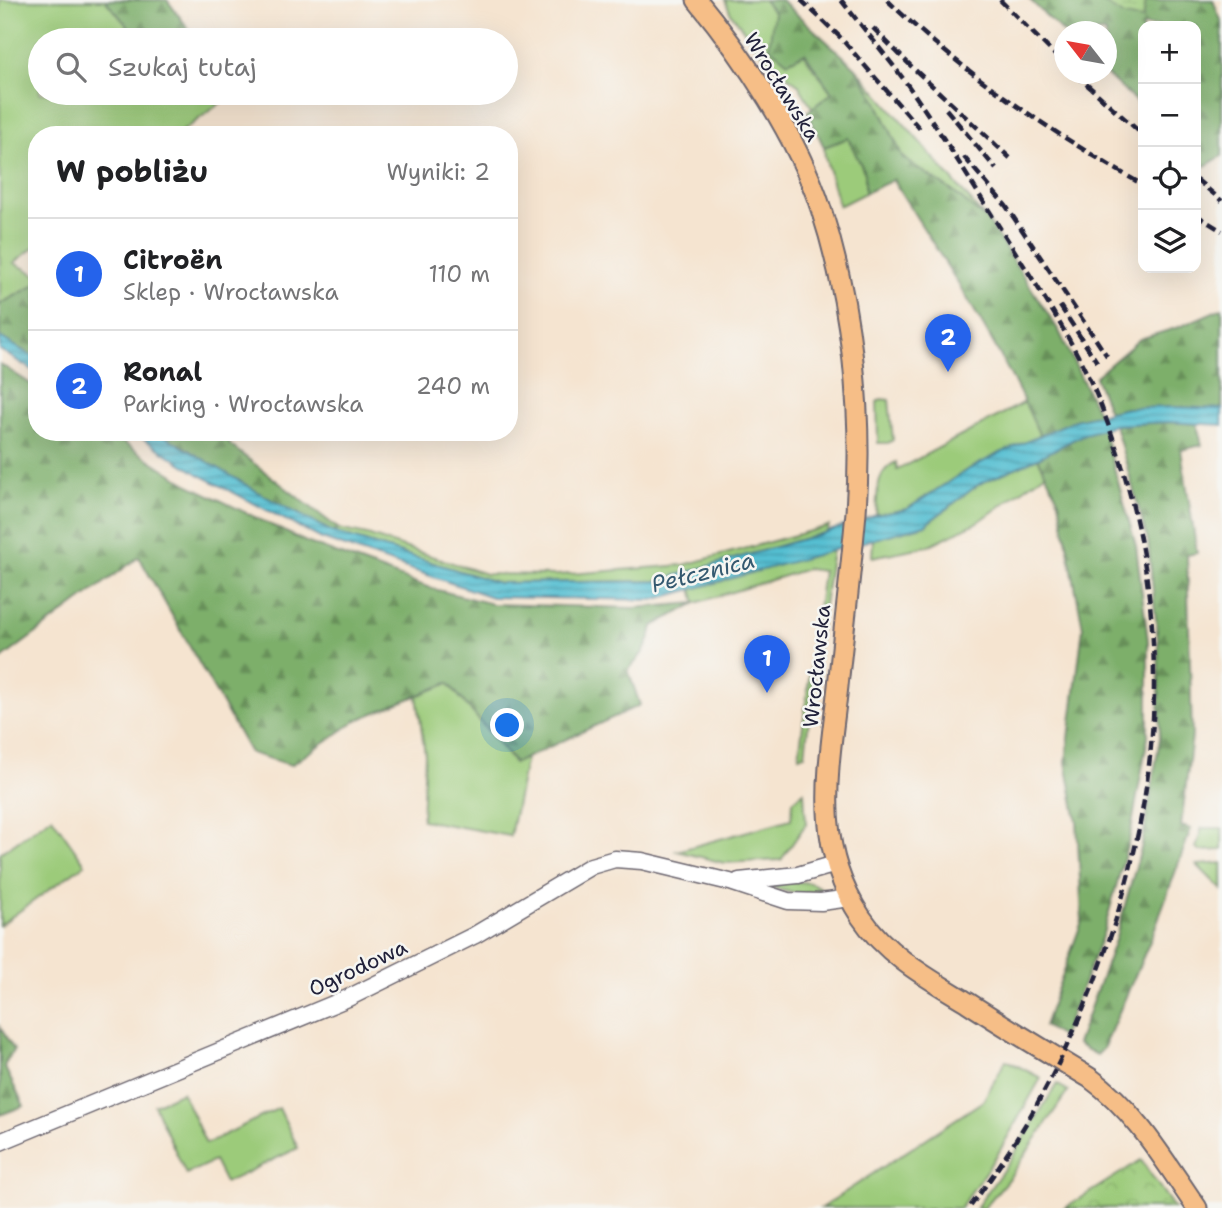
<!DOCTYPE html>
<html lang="pl">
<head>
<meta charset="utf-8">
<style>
	body { margin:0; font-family:"Shantell Sans",sans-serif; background:#f2f2f2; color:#202124 }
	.controls { position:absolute; right:21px; top:21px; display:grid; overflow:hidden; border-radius:14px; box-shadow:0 7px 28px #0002 }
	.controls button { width:63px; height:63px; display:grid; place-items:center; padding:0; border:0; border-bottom:2px solid #e0e0e0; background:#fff; color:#202124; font:35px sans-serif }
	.compass { position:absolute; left:1054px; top:21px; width:63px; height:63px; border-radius:50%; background:#fff; box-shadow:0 7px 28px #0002; rotate:301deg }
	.you { position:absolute; left:508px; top:726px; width:24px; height:24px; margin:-18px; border:5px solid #fff; border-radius:50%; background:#1a73e8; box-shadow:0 0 0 10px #1a73e833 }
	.badge { display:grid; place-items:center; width:46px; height:46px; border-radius:50%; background:#2563eb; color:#fff; font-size:23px; font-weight:700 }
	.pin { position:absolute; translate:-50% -58px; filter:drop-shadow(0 2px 4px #0008) }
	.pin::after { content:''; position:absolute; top:37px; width:24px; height:21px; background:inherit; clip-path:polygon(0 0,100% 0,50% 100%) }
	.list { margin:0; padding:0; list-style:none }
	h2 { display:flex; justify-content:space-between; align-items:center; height:91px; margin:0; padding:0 28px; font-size:30px }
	h2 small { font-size:23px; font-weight:400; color:#757577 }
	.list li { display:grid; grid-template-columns:46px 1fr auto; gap:21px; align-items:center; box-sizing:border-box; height:112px; padding:0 28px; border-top:2px solid #e0e0e0 }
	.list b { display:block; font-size:26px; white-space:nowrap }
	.list p { margin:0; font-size:23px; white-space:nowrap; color:#757577 }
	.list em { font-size:23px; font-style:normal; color:#757577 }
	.icon { flex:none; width:38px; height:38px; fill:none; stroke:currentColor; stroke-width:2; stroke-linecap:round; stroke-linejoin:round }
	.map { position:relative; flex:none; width:1222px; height:1208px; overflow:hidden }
	.search { position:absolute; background:#fff; box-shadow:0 7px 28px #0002; left:28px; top:28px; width:490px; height:77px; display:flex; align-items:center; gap:18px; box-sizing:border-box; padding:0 24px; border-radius:38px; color:#757577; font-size:26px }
	.panel { position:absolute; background:#fff; box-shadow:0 7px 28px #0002; left:28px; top:126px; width:490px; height:315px; border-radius:28px }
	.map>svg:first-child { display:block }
	.green { fill:#9ccb7a; stroke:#5f765a; stroke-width:2 }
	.forest { fill:url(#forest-firs); stroke:#506852; stroke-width:2 }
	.wetland { fill:url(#wetland-marsh); stroke:#5f765a; stroke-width:2 }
	.park { fill:url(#park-crowns); stroke:#5f765a; stroke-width:2 }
	.water { fill:url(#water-rules); stroke:#3c7086; stroke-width:2 }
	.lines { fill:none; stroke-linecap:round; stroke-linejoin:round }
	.minor-casing { stroke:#6c666f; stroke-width:19 }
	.major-casing { stroke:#6c666f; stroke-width:23 }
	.minor { stroke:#fff; stroke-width:16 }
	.major { stroke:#f6be87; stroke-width:19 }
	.rail { stroke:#22223b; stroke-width:4.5; stroke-dasharray:10 5; stroke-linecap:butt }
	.labels { text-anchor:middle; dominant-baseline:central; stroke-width:5; stroke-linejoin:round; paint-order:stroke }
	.street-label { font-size:21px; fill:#22223b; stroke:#f6f6f2 }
	.water-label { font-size:23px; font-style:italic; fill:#345970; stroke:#f6f6f2 }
</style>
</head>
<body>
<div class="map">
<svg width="1222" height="1208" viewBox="0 0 1222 1208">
	<defs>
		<pattern id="forest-firs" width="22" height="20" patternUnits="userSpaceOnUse" patternTransform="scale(1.75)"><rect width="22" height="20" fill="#7daf6a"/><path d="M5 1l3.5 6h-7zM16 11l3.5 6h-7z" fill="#668e58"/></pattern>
		<pattern id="wetland-marsh" width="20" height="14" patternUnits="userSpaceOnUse" patternTransform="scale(1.75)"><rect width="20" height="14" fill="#9ccb7a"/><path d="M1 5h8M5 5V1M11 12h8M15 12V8" fill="none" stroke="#86ae6a"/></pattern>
		<pattern id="park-crowns" width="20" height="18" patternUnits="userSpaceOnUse" patternTransform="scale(1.75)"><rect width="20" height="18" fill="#9ccb7a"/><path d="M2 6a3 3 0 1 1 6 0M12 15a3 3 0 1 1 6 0" fill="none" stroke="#86ae6a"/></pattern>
		<pattern id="water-rules" width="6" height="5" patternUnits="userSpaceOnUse" patternTransform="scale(1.75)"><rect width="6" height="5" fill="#55bfd2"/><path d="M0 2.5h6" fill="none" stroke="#469bac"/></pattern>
	</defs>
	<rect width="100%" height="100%" fill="#f6f6f2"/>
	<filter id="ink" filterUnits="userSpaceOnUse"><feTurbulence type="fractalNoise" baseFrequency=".0143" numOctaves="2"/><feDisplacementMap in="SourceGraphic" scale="14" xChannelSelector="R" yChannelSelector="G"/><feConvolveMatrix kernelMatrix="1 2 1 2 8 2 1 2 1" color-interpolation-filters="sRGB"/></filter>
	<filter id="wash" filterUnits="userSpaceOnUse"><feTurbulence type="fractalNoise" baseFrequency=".00686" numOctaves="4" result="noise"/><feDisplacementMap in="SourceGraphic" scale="28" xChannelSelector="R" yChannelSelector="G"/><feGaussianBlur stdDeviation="1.57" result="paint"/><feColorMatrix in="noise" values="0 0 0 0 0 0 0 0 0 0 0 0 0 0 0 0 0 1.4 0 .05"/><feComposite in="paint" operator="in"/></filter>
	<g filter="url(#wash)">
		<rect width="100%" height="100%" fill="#f5e4d0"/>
		<path class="green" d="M0 0H105L140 40H40V93H234L177 135H37V245L14 263 37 275V284L0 304Z
			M725 0H764L832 93 812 108 798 84 777 69 758 49 730 12Z
			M855 67 987 220 952 191 903 158 875 98Z
			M848 138 865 173V193L839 206 825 157 824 147Z
			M881 399 889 400 893 440 888 443H878L877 402Z
			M1025 402 1040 436 967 470 907 509 876 515C878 495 874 472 896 462L897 470Z
			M1038 458 1046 473 980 521 928 546 872 557 873 539 925 525 979 484Z
			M829 526 827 532 657 581 499 583 332 532 339 529 367 535 486 574 557 575 684 565Z
			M832 550 813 680 805 755 799 756 823 571 807 569 696 603 692 589Z
			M449 683 514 763 526 758 510 836 422 820 425 754 417 696Z
			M804 792 806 824 781 860 724 863 677 851 791 819 793 801Z
			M52 817 85 864 0 925V853Z
			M1202 828H1222V850L1199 851 1196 848Z
			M1222 863V890L1197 865Z
			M791 881 811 883 823 889C803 896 790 894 770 886Z
			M1006 1060 1041 1078 999 1152 960 1208H821L983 1101Z
			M1057 1084 1068 1091 1010 1177 984 1208H976L1011 1159Z
			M182 1092 206 1144 279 1108 298 1148 225 1183 214 1161 186 1174 154 1105Z"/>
		<path class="forest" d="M105 0H167L197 40H140Z
			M764 0H781L855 67 875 98 903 158 952 191 987 220 1059 331 1099 415 1075 420 1040 436C1001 346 945 263 893 180L865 193V173L848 138 824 147 807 112 832 93 805 53 788 62 769 47 774 13Z
			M1030 0H1213L1222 23V156L1205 166 1196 158V26H1143V108L1106 74V32L1064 33Z
			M37 284V359L0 337V304Z
			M1222 308V409L1127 408 1109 412 1095 377 1140 339 1179 327Z
			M0 364 37 388V432H107L189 485 306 542 430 588 492 604 634 608 696 603 653 626C650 645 641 657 628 670L640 705 515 763 448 683 357 720 291 765 250 753 139 557 0 660Z
			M1167 422 1197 424 1202 445 1181 450 1197 553 1187 555 1192 736 1181 826 1191 829 1151 939 1103 1049 1097 1055 1077 1044 1115 940 1142 845 1160 738 1158 641 1148 541 1115 425Z
			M1103 428 1136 546 1148 641V736L1130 836 1103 934 1062 1037 1044 1026 1082 921 1077 821 1066 762 1083 628 1059 501 1038 458 1082 435Z
			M158 432H226L230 445 339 529 332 532 268 498Z
			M0 1027 14 1050 4 1066 24 1106 0 1115Z"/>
		<path class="wetland" d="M1098 0H1146L1143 19 1125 16Z"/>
		<path class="park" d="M1141 1160 1174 1208H1065Z"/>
		<path class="water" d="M0 337 37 359V373L0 350Z
			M1175 407 1222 409V425L1167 422 1115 425 1082 435 1038 458 979 484 925 525 653 600 492 597 322 539 198 474 133 432H158L268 498 332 532 499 583 657 581 827 532 876 515 907 509 967 470 996 455 1075 420 1127 408Z"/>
	</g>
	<g filter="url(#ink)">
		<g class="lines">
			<g class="minor-casing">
				<path id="minor" d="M739 881 798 875 836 864
					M0 1142 348 998 475 935 591 866 615 859 642 861 730 882 788 901 821 902 850 898"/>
			</g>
			<g class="major-casing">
				<path id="major" d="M697 0C744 57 798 138 821 209 852 304 863 412 856 512 851 570 844 628 838 686 829 768 812 843 861 917 887 956 928 978 967 1002 1007 1028 1049 1053 1090 1078 1136 1111 1165 1162 1197 1208"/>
			</g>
			<use href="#minor" class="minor"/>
			<use href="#major" class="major"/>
			<path class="rail" d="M801 0 839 36 921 130
				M841 0C863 28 886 55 907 84 943 135 975 189 1009 242 1043 296 1080 350 1103 411 1136 495 1154 590 1154 679 1155 860 1079 1065 969 1208
				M887 0C964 74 1051 132 1143 185
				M1000 0 1064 64
				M873 28 913 68 1010 158
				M1075 74 1143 135
				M946 109 996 169
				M964 157 1006 206 1107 356
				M1196 179 1222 201
				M1196 215 1222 231
				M1060 306 1097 362"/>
		</g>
	</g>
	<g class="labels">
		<g class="street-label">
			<text transform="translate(782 87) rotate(58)">Wrocławska</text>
			<text transform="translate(817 666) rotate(-84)">Wrocławska</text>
			<text transform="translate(358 968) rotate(-25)">Ogrodowa</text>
		</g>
		<g class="water-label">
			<text transform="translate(703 572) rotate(-14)">Pełcznica</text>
		</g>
	</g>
</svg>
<div class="controls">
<button>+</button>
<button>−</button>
<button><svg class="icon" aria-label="locate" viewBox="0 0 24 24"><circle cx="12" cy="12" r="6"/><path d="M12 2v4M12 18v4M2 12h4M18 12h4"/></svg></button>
<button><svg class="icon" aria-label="layers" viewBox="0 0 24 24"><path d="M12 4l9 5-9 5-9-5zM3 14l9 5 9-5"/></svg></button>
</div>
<svg class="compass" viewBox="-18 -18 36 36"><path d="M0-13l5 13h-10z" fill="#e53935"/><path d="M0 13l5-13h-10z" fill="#757577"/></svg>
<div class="you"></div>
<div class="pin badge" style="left:767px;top:693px">1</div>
<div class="pin badge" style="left:948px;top:372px">2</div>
<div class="search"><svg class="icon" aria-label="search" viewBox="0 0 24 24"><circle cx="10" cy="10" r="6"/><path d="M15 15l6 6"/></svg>Szukaj tutaj</div>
<section class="panel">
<h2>W pobliżu<small>Wyniki: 2</small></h2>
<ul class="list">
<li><span class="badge">1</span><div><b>Citroën</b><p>Sklep · Wrocławska</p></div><em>110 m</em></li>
<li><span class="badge">2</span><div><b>Ronal</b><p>Parking · Wrocławska</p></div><em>240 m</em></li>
</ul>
</section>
</div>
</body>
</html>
